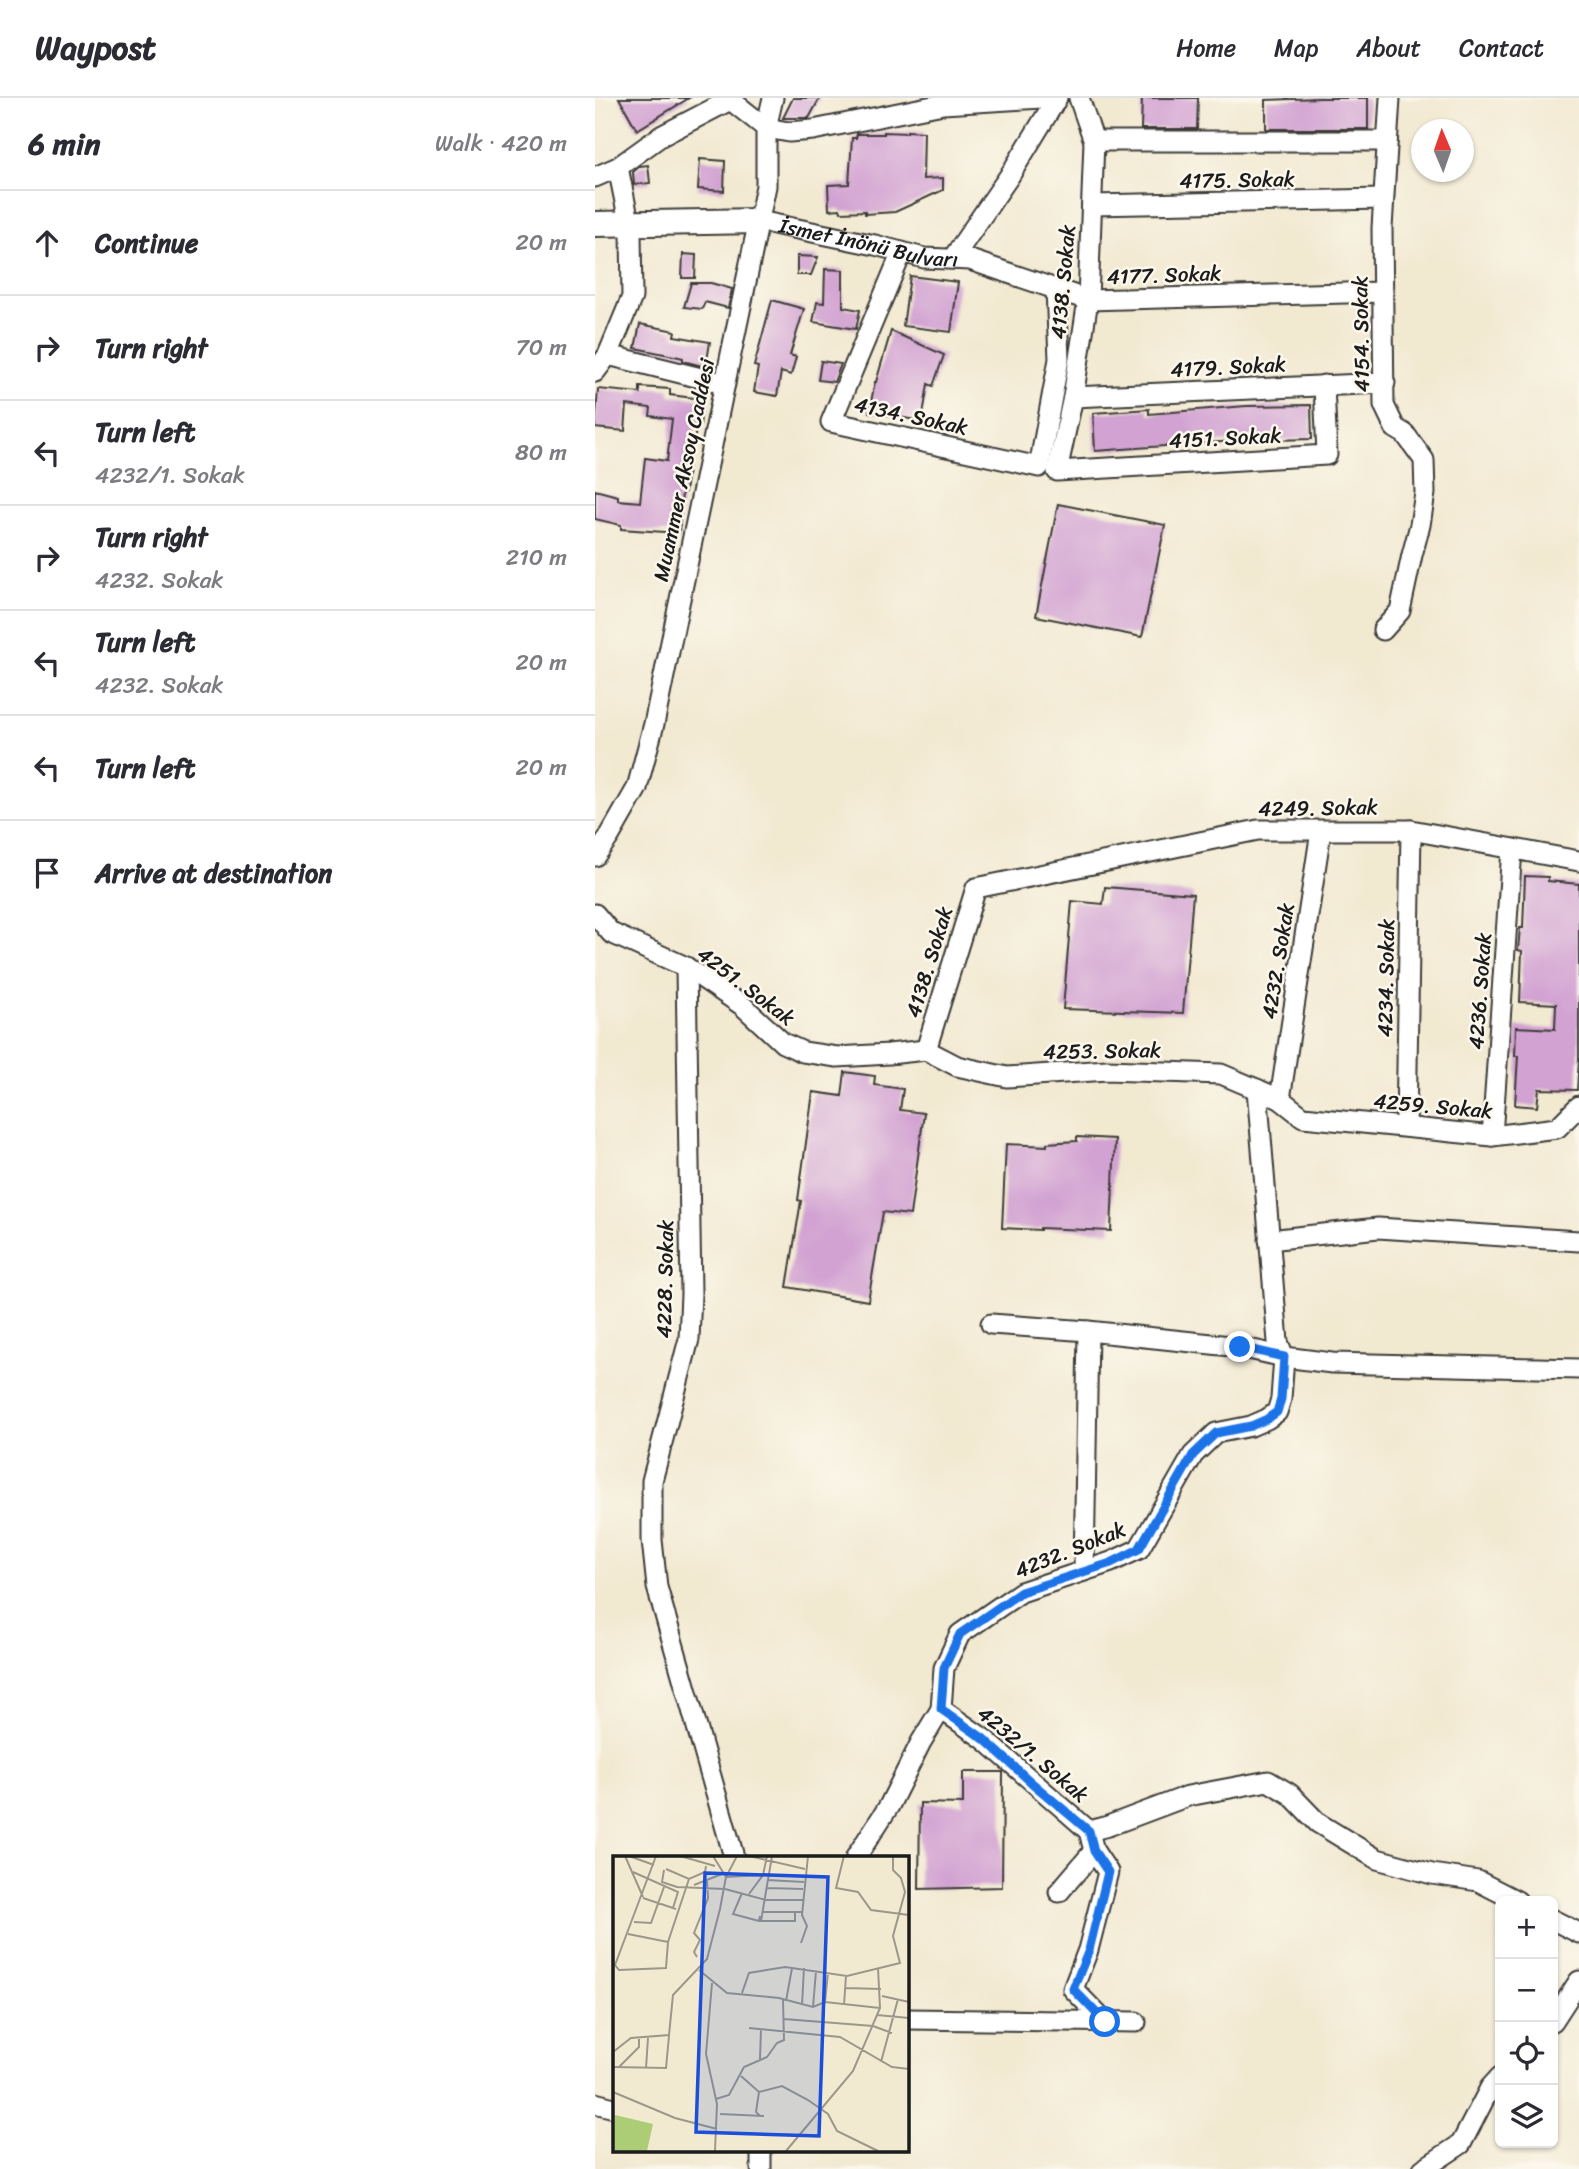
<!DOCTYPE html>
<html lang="en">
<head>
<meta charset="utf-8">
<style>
	body { margin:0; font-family:Sriracha,sans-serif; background:#f2f2f3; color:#2b2b33 }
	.controls { position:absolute; right:21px; bottom:21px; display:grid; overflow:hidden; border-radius:10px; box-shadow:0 2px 5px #0004 }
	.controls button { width:63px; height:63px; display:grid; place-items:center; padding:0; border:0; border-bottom:2px solid #e1e1e2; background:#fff; color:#2b2b33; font:35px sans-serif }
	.compass { position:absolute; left:816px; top:21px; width:63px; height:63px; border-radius:50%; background:#fff; box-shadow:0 2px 5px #0004; rotate:358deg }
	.stop { position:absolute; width:21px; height:21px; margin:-16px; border:5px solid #1a73e8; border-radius:50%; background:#fff }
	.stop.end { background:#1a73e8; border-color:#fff; box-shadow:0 2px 7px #0008 }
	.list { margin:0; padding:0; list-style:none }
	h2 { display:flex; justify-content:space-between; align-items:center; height:91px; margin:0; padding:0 28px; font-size:30px }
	h2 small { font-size:23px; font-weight:400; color:#7c7c81 }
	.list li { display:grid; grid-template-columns:46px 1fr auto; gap:21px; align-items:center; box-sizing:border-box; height:105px; padding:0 28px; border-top:2px solid #e1e1e2 }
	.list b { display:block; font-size:26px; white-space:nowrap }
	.list p { margin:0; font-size:23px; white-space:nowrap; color:#7c7c81 }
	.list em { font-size:23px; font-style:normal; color:#7c7c81 }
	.icon { flex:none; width:38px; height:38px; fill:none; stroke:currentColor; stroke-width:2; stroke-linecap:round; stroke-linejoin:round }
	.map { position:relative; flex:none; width:984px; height:2071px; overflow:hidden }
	header { display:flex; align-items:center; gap:42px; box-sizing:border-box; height:98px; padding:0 35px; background:#fff; border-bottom:2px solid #e1e1e2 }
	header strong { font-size:33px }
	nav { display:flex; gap:38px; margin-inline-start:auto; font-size:24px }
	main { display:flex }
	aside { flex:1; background:#fff }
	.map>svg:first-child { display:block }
	.building { fill:#d2a2d2 }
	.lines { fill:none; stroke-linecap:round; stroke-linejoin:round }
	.minor-casing { stroke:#3c3b37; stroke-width:23 }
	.major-casing { stroke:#3c3b37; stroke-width:28 }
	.minor { stroke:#fff; stroke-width:19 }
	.major { stroke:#fff; stroke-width:24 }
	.route { stroke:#1a73e8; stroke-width:9 }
	.labels { text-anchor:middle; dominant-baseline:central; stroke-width:5; stroke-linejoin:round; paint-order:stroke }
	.street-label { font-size:21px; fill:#1c1c1c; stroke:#fbf7ec }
	.inset-road { fill:none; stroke:#9c9789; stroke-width:2 }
	.view { fill:#1d4ed8; fill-opacity:0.15; stroke:#1d4ed8; stroke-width:3.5 }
	.inset-edge { fill:none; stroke:#1c1c1c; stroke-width:3.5 }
</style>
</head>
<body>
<header>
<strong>Waypost</strong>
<nav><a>Home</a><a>Map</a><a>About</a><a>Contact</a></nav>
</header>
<main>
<aside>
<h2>6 min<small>Walk · 420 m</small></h2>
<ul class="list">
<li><svg class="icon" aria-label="ahead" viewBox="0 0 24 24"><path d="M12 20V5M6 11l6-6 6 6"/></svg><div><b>Continue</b></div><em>20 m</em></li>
<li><svg class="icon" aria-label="right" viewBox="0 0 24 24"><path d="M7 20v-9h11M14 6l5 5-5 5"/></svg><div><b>Turn right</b></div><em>70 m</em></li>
<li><svg class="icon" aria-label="left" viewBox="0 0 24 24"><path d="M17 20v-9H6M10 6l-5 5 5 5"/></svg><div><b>Turn left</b><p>4232/1. Sokak</p></div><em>80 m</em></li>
<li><svg class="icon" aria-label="right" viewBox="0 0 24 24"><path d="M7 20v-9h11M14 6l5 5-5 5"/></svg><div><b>Turn right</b><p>4232. Sokak</p></div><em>210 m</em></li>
<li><svg class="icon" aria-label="left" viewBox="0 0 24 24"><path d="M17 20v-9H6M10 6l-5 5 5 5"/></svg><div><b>Turn left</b><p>4232. Sokak</p></div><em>20 m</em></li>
<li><svg class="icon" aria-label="left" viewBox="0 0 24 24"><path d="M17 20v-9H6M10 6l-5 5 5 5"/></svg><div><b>Turn left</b></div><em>20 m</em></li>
<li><svg class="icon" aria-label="arrive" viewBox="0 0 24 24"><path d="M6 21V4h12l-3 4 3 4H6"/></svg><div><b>Arrive at destination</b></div></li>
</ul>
</aside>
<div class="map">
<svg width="984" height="2071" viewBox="0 0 984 2071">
	<rect width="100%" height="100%" fill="#fbf7ec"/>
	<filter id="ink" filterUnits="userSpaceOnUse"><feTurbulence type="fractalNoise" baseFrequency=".0143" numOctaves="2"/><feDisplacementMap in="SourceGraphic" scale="14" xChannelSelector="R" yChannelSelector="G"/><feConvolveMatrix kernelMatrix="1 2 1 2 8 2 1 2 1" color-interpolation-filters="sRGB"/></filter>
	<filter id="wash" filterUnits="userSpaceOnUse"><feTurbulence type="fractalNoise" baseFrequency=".00686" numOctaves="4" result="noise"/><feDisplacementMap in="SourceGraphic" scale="28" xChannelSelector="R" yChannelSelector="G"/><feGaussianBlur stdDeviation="1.57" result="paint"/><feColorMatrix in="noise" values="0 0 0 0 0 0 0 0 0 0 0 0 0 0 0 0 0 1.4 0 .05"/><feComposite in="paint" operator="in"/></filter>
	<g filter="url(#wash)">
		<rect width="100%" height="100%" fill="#f2e9d1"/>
		<g id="blocks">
			<path class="building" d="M24 0H94L42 32Z
				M198 0H225L214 20H188Z
				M547 0H603L602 31H546Z
				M725 0H773V31H671V2Z
				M312 33 329 34 328 81 348 80V92L300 114 270 116V113L246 114 245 111 234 112 233 87 254 86 257 40H261L262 36H289V34L312 35Z
				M105 61 130 63 129 93 103 91Z
				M53 67 55 85 39 87 38 74 45 68Z
				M88 156 101 157 100 180H87Z
				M202 158 223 159 216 177H202Z
				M230 171 248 172V209L265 212 261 231 218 224 222 204 229 205Z
				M315 178 363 184 356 234 308 228Z
				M96 185H116L137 191 133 210 110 204 107 211 89 209Z
				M177 202 209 211 195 257 201 259 196 277 186 274 182 298 159 294 163 269 159 268Z
				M45 226 80 233 79 238 115 244 111 269 88 263V260L84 259 40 250Z
				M296 233 349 257 338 288 333 286 327 323 274 314 280 284H281Z
				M226 263 246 266 239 284 223 282Z
				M45 289 75 291V297L108 301 105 327 101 326 99 348H96L90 394H87L84 435 26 431V427L0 421V392L23 398V402L45 404 50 360 72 363 77 321 55 318 56 310 32 307 30 333 0 330 3 291 45 295Z
				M716 307 717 341 640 343 500 353 498 315 554 311V316L651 308Z
				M463 406 570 427 547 539 441 518Z
				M930 778 953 779V783L984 786V960L982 992 944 991 942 1009 920 1007 923 958H920L921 929 960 931 961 906 925 904 927 853 923 852 925 830H928Z
				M510 789 598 796 588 915 468 911 477 803 508 806Z
				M250 974 280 978 279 987 308 991 305 1012 329 1015 315 1117 288 1114 273 1203 192 1189 206 1103 203 1102 218 994 247 998Z
				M482 1039 520 1041 516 1133 445 1130V1132L407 1130 411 1046 452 1048V1045L482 1043Z
				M368 1674H408L407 1789 324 1791 325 1705 368 1706Z"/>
		</g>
	</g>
	<g filter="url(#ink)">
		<use href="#blocks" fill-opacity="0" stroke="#3c3b37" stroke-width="2"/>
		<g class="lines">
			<g class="minor-casing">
				<g id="minor">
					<path d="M178 0 171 30 194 34 218 32 348 6 447 0"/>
					<path d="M484 0 499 43 493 202 478 299 462 373 732 357 729 287"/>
					<path d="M499 43H792"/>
					<path d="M0 79 23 69 66 38 135 2"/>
					<path d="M497 107 788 101"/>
					<path id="s1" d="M164 123 280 147 329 160 375 162 493 202 788 194"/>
					<path d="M307 154 236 324 444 369 464 261 461 191"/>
					<path d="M358 160 415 77 462 0"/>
					<path d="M13 257 130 286"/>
					<path d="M0 274 13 257 37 199 36 134 23 69"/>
					<path d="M478 299 790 285"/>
					<path d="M788 532 805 513 817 457 825 427 830 395 829 362 810 336 800 330 789 307 787 130 795 0"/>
					<path d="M0 758 14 739 42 690 59 626 171 88V30L133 0"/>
					<path d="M0 816 16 835 91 869 148 908 188 945 208 954 242 959 294 956 331 952"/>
					<path d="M91 869 96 1196 94 1241 57 1383V1442L62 1489 139 1759"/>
					<path d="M331 952 381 790 663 732H816L984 763"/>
					<path d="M331 952 362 968 412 979 512 972 626 976 685 1001 708 1019 897 1038 962 1030 984 1008"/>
					<path d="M685 1001 726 733"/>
					<path d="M811 1029 816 732"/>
					<path d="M897 1038 917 751"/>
					<path d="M674 1142 783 1130 984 1143"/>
					<path d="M396 1226 493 1233 645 1249 689 1259 737 1265 984 1271"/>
					<path d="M489 1473 493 1233"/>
					<path d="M346 1611 389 1641 494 1733 513 1728 593 1698 673 1683 695 1696 723 1725 782 1761 837 1776 883 1783 922 1803"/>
					<path d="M494 1733 499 1753 513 1774 493 1852 478 1891 510 1924"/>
					<path d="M261 1759 294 1708 326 1644 346 1611 349 1570 365 1536 426 1494 516 1464 544 1451 598 1357 621 1335 656 1328 672 1321 682 1314 686 1301 689 1259 683 1244 662 991"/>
					<path d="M464 1794 499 1753"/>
					<path d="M958 1822 984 1835"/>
					<path d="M312 1921 541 1924"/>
					<path d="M958 1923 984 1883"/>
					<path d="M0 2005 19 2010"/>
					<path d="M166 2071V2052"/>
					<path d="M828 2071 866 2046 895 1990 905 1979"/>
				</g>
			</g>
			<g class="major-casing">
				<path id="major" d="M0 126 164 123"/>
			</g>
			<use href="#minor" class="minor"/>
			<use href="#major" class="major"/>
		</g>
	</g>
	<g class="lines" filter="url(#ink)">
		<path class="route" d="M510 1924 478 1891 494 1852 513 1774 499 1753 494 1733 437 1685 389 1641 346 1611 349 1570 365 1536 426 1494 516 1465 544 1451 598 1357 621 1335 656 1328 672 1321 682 1314 686 1301 689 1259 645 1249"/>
	</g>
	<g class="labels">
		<g class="street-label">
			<text transform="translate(642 82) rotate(-1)">4175. Sokak</text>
			<text stroke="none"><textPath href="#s1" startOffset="112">İsmet İnönü Bulvarı</textPath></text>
			<text transform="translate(569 177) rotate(-2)">4177. Sokak</text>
			<text transform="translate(468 184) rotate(-85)">4138. Sokak</text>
			<text transform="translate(766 236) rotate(-91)">4154. Sokak</text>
			<text transform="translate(633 269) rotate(-3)">4179. Sokak</text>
			<text transform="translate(316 318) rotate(12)">4134. Sokak</text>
			<text transform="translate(630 340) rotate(-3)">4151. Sokak</text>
			<text transform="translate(89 372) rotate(-78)">Muammer Aksoy Caddesi</text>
			<text transform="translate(723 710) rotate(-1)">4249. Sokak</text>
			<text transform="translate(683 863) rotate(-81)">4232. Sokak</text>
			<text transform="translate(334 864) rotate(-73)">4138. Sokak</text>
			<text transform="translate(791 880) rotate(-89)">4234. Sokak</text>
			<text transform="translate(151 888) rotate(37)">4251. Sokak</text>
			<text transform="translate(885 893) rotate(-86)">4236. Sokak</text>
			<text transform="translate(507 953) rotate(-1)">4253. Sokak</text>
			<text transform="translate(838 1008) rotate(5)">4259. Sokak</text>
			<text transform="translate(70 1181) rotate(-89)">4228. Sokak</text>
			<text transform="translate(475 1452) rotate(-22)">4232. Sokak</text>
			<text transform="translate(438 1656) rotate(40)">4232/1. Sokak</text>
		</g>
	</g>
	<g transform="translate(18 1758)">
		<rect width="296" height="296" fill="#f2e9d1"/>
		<path d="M2 259 40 268 34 295H0Z" fill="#accd76"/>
		<path class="inset-road" d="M12 0 30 41M16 0 41 9M43 0 2 109 6 114 53 112 55 86 76 23M67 0 102 10M136 0 192 13M159 0 148 65H182V56M231 0 223 32 245 36 258 54 296 59M53 13 76 23 92 16 93 10M51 14 49 26 64 31 112 33M20 16 65 36 60 52M113 21 150 19M113 21 124 0M154 24 191 26M81 29 109 18M154 32 190 33M112 33 153 44H190M129 37 120 58 146 65 147 60M136 38 150 19 154 0M30 42 63 53M150 56H189M21 66 38 67 51 31M15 78 55 86M188 87 194 70 189 59 195 0M84 101 81 96 87 84 81 77 95 42 94 25M86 114 114 137 166 142 200 151 212 146 267 152M99 127 93 198 104 248 102 295M233 132 268 133M129 137 136 117 172 111 234 120 287 107 280 80 292 36 288 22 280 14V0M269 140 296 146M173 145 179 112M212 146 215 117M189 149 191 112M231 149 233 120M200 151 203 115M264 159 296 162M171 163 260 170 279 177M136 172 227 181 279 211 296 213M0 196 18 182 56 179 60 139 94 103 107 53 113 21 100 0M147 203 148 173M268 206 285 143M0 211 53 212 56 180M6 211 26 191V183M33 212 35 182M128 220 146 236 169 230 195 244 215 258 224 275 265 295M0 236 62 262 104 273M146 236 143 256 147 260M103 243 116 239 131 211 154 201 164 187 171 184 170 144M107 258 151 260M173 295 240 215 267 152 265 112"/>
		<path class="view" d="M92 17 215 21 206 280 83 276Z"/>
		<rect width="296" height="296" class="inset-edge"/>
	</g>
</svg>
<div class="controls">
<button>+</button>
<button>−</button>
<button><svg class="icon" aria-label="locate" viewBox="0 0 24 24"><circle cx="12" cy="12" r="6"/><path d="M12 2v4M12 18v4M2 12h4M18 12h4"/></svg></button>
<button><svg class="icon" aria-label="layers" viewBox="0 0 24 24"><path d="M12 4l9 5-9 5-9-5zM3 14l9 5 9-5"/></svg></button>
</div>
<svg class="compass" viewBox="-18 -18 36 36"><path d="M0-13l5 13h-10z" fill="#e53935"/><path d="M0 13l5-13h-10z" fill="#7c7c81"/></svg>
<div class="stop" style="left:510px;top:1924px"></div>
<div class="stop end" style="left:645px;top:1249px"></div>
</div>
</main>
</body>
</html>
